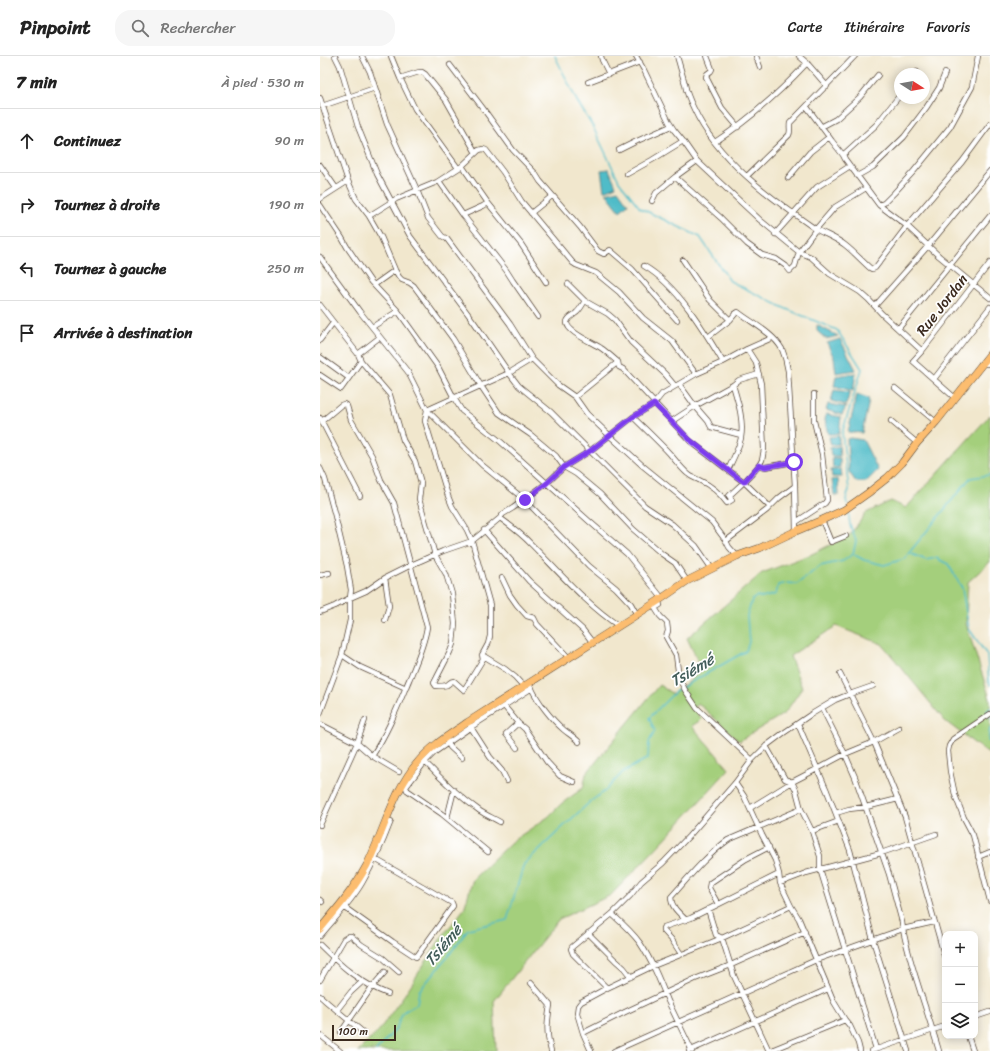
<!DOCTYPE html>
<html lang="fr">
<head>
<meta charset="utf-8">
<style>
	body { margin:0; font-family:Sriracha,sans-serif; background:#f6f6f6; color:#222 }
	.controls { position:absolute; right:12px; bottom:12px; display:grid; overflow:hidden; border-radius:8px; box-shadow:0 2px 10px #0003 }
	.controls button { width:36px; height:36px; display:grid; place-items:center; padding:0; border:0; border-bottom:1px solid #e0e0e0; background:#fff; color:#222; font:20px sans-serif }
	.compass { position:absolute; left:574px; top:12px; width:36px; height:36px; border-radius:50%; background:#fff; box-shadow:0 2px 10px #0003; rotate:101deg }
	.scale { position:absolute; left:12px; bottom:10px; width:64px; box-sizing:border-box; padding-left:4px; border:2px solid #3b2a1e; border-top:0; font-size:11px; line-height:14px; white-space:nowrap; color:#3b2a1e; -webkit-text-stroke:3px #fff; paint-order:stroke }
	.stop { position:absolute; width:12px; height:12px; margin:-9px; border:3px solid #7c3aed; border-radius:50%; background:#fff }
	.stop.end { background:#7c3aed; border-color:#fff; box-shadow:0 1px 4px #0008 }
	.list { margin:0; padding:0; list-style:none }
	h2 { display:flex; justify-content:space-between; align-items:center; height:52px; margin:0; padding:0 16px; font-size:17px }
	h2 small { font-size:13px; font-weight:400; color:#767676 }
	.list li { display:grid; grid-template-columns:26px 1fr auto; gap:12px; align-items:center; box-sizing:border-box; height:64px; padding:0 16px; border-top:1px solid #e0e0e0 }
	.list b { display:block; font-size:15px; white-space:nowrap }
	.list em { font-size:13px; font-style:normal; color:#767676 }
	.icon { flex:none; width:22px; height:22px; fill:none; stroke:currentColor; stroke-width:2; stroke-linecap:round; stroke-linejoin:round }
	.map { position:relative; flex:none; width:670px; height:995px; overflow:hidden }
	header { display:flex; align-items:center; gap:24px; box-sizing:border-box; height:56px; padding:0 20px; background:#fff; border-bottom:1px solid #e0e0e0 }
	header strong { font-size:19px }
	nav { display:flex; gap:22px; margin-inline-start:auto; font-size:14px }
	.search { width:280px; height:36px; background:#f6f6f6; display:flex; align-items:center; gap:10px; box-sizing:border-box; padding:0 14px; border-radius:16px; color:#767676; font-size:15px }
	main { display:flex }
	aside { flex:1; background:#fff }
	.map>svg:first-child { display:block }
	.green { fill:#a4cf7b; stroke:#707c4c }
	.water { fill:#4fbcc8; stroke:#457373 }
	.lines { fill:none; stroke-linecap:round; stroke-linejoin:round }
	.stream { stroke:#4fbcc8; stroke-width:1.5 }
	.street-casing { stroke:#564638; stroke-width:6 }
	.primary-casing { stroke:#564638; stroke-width:8 }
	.street { stroke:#fff; stroke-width:4.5 }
	.primary { stroke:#fcbd6f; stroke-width:7 }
	.route { stroke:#7c3aed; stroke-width:5 }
	.labels { text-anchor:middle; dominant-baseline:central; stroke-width:3.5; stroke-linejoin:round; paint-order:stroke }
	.street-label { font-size:15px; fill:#3b2a1e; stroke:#fff }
	.water-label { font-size:16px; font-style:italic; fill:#425d5a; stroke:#fff }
</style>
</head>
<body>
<header>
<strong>Pinpoint</strong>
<div class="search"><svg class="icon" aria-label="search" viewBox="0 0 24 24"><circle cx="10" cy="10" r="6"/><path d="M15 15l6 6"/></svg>Rechercher</div>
<nav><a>Carte</a><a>Itinéraire</a><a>Favoris</a></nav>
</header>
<main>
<aside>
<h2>7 min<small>À pied · 530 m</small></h2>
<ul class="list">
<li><svg class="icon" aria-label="ahead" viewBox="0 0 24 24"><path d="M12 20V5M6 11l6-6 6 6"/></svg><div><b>Continuez</b></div><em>90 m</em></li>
<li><svg class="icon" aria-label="right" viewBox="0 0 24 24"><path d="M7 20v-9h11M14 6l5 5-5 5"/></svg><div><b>Tournez à droite</b></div><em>190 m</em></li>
<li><svg class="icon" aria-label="left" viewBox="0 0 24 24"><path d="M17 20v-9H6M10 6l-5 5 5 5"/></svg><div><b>Tournez à gauche</b></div><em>250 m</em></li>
<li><svg class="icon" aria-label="arrive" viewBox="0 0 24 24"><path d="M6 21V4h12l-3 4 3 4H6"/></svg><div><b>Arrivée à destination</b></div></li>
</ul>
</aside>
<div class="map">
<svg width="670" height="995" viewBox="0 0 670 995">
	<rect width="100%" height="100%" fill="#fff"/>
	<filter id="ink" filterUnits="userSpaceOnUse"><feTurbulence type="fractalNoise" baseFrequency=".025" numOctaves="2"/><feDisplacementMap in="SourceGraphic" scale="8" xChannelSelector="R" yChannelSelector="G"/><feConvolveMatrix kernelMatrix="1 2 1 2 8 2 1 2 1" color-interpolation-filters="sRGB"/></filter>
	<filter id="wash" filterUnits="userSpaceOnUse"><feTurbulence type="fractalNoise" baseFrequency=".012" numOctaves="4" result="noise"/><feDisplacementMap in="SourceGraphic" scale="16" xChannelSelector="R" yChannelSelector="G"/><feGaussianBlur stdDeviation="0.9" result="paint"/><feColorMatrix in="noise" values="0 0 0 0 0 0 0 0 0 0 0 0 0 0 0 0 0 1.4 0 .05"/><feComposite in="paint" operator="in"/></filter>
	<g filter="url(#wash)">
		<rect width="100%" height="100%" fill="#f1e7cd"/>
		<path class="green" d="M670 359V506L648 526 646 568 670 643V698L666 696 625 665 562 588 516 570 470 600 482 632 465 657 419 685 378 647 374 653 382 663 372 670 409 713 342 786 291 839 239 863 174 945 176 995H38L57 977 85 938 121 882 144 853 153 823 191 786 228 761 241 748 263 732 266 718 339 629 353 638 382 614 367 582 442 517 492 498 530 479 546 457 571 445 586 452Z"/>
		<path class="water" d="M289 113 296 130 284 135 281 114Z
			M298 134 308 148 300 155 286 137Z
			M497 269 518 280 506 283 497 275Z
			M520 283 536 314 516 317 514 302 507 287Z
			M536 317 533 335 514 330 516 320Z
			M514 334 530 336 526 349 511 345Z
			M537 338 548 342 549 345 542 377 528 376Z
			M508 348 526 351 522 359 506 354Z
			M506 358 521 361 519 378H508L505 364Z
			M519 380V388L511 389 509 381Z
			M530 382 543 384 558 414 546 426H536L529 416 527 383Z
			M519 390 520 400H511L510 392Z
			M512 402H520V411L513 412Z
			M521 413 522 421H512L511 414Z
			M518 423 519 439H514L512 424Z"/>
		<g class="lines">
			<path class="stream" d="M235 0 257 45 273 71 299 125 320 152 380 181 410 225 464 252 517 274 542 313 522 377 529 434 526 443 527 448
				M528 454 530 469 536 485 533 498
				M589 497 606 504 616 502 628 508 642 532 649 573 667 599 669 626 670 629
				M670 652 667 655 670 662
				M670 672 668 685H670
				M56 995 76 973 83 956 97 948 99 935 126 903 148 873 187 864 204 808 246 768 271 745 285 735 303 716 328 702 329 686 335 675 329 662 356 635 426 595 429 586 427 560 432 544 437 540 442 542 456 538 458 529 468 527 477 528 500 510 523 505 533 498 544 504 564 509 584 503 650 422 670 419"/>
		</g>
	</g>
	<g filter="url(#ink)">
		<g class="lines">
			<g class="street-casing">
				<path id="street" d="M15 0 20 10 38 71 57 118 90 180 154 266 189 317 199 330 231 356 325 450 352 468 376 490 392 513
					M42 0 50 16 67 68 97 134 108 162 122 180 127 183 190 268 212 303 238 329 255 341 267 358 289 379 323 410 392 466 406 485 409 491 417 500
					M71 0 80 22 95 53 138 112
					M281 0 282 4 289 18
					M316 0 324 14 349 66 354 74 363 85 377 105 440 164 479 196 491 201 510 218 540 236 548 243 562 258 602 295
					M357 0 365 28C366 36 370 45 374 53 397 103 449 141 494 172 504 178 516 182 525 189 534 196 542 205 550 212L552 213 555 212 587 170 642 106 670 68
					M387 0 392 13 391 15 387 18 386 21 402 52 418 71
					M436 0 440 11
					M479 0 487 7 507 30
					M130 9 162 51 193 94 215 117 220 125 260 171 278 195 284 198 290 194 312 213 357 264
					M596 18 597 16
					M80 22 99 16H102L105 18 126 44 156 97
					M268 26 320 6
					M0 42 28 125 36 143 49 160 61 181 75 214 79 221 82 224 90 227 94 230 133 283 161 330 179 357 211 379 236 400 244 411 256 418 280 438 313 473 342 498 355 507 367 525
					M2 50 55 32
					M487 51 512 85 523 99 525 103 559 149 587 170 619 200 670 242
					M501 71 516 63 540 41 558 19
					M395 86C429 64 459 37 487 7
					M299 94 317 85 351 70
					M523 99 556 69 580 39
					M0 109 16 132
					M142 110 168 147 201 188 226 226
					M307 118 332 104 363 85
					M427 120 469 79C471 75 469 72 470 67L535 0
					M537 120 553 111 584 81 606 52 619 32 625 17
					M355 121 401 162 427 188 442 199 456 203 466 210 470 215 475 210 479 196 496 173 515 151 546 132
					M468 122 490 96 509 81
					M119 125 143 159 186 214 193 225 218 261
					M0 143 28 125
					M332 145 336 137 355 121 377 105
					M0 149 22 182 27 191 51 226 78 255 118 311 134 342 142 355 181 386 270 466 307 498 342 542
					M559 149 564 147 574 137 594 115 630 71 652 31 658 0
					M211 157 232 140
					M143 159 163 150 168 147
					M49 160 76 143 117 126 142 110 159 94 163 93 166 94 183 116 202 146 253 207 256 209 276 217 299 236 323 262 352 285 376 318
					M455 178 497 131 530 110
					M0 201 40 256 88 316 107 354 162 409 205 444 269 510 296 532 311 548 317 559
					M363 204 390 244 410 264
					M324 210C357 229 384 274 403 306
					M248 228 265 245 288 258 295 264 311 286 345 318 355 330
					M54 229 75 214
					M265 245C262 249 260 254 256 257 253 260 248 261 247 266 246 276 274 287 281 292 287 296 293 302 298 306L299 311 303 313 370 385 408 414 424 426 450 451
					M0 249 38 298 41 305 70 339 83 384 95 405 101 427 99 443 115 499 126 518 132 538 135 568 133 588 130 596 114 627 116 630C120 630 124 630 127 629 130 627 130 625 134 625L144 634 163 603 162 599 168 588 170 580V549L152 485 147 474 132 450 128 440 105 365 107 354 189 317 212 303
					M555 250 608 190 670 115
					M52 271 78 255
					M578 273 670 160
					M388 281 410 264 415 258 418 256C432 267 453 277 462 293 465 300 467 308 468 315L475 430 476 475
					M0 284 13 267
					M38 298 60 281
					M0 301 29 322
					M661 308H668L670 305
					M0 319 21 333 41 305
					M614 323 638 292 670 251
					M359 328 375 350 388 365 391 371 421 379
					M575 332 616 366
					M255 341 298 306
					M635 342 593 305 602 295 670 207
					M313 361C325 373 338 385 350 398 356 405 361 412 368 418 371 421 375 422 379 424 390 429 400 437 407 447L412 444 409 440C418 431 437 416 442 404 443 401 443 397 444 394L441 328 436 307 427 293
					M0 362 40 440
					M2 365 21 349 24 348 27 350 31 364 52 400 61 424 74 447 107 571C104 590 96 607 89 624 78 650 68 676 52 700
					M352 365 375 350 413 329 419 324 439 318
					M571 365 597 387
					M439 409 445 411 474 406
					M0 412 5 423 15 460 27 510 31 534 30 542V564L22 599 0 658
					M408 414C412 405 419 392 421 382 424 364 418 346 413 329
					M180 462C191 470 202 478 211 488 238 515 267 549 299 570
					M502 464 511 486 526 480
					M476 466 505 447 507 444 502 398 494 365V338
					M164 474 209 525 263 574 273 587
					M406 485 447 454 459 442 475 430
					M0 519 9 517
					M65 522 69 550 65 564
					M182 522 190 539 197 549 207 560 214 562 217 568 249 602
					M338 545 340 549 335 552 340 560 347 567 348 575 346 581 356 599 359 622 365 634 377 652 432 704
					M0 556 15 550 30 542 46 535 65 522 91 509 123 495 152 485 180 462 183 458 193 452 227 427 244 411 270 395 313 361 334 348 342 338 376 318 403 306 427 293 452 282
					M22 599 40 611 86 632
					M162 599 185 613 195 621 204 631
					M520 618 554 686 585 761 625 902
					M211 631C218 646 231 663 244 674 249 678 254 681 259 686
					M184 650 198 667 205 673 227 706 240 720 254 726
					M502 652 525 698 535 721 569 818 582 866C583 878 587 890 590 902 599 934 610 964 619 995
					M670 658 633 683 629 690 628 695 630 715 635 739 644 762 653 779 670 845
					M0 668 37 687 52 700 79 716
					M478 668 507 735 530 794 553 884 588 995
					M150 670 170 701 182 715 187 725
					M127 685 130 691 142 702
					M446 690 465 723 472 726 476 734 481 753 492 775 497 791 500 800V813L556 993
					M197 692 186 678 198 667
					M105 706C122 724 140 741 160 755 166 759 173 762 180 766
					M415 727 424 740 442 779 455 804 459 818 460 827 471 850 479 863 514 946 525 964 530 970 538 987 540 995
					M430 752 472 726 497 713 525 698 554 686 579 672
					M516 757 529 753 546 751 578 743
					M127 762 134 734
					M0 769 37 687 45 664
					M492 775 519 765
					M168 796 122 758 87 734 86 731 105 706 115 696 151 671 212 632
					M658 801 670 796
					M460 827 486 817 561 797 616 778
					M0 844 2 846
					M398 848 389 832 390 827 426 803 449 791
					M24 851 73 886 96 901 97 900 133 850 132 847 55 803
					M388 853 396 879 402 882 414 920 449 995
					M292 858C302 867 312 876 320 887 332 905 340 925 348 945 356 962 364 978 372 995
					M366 864C359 857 351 851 351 841 369 821 386 800 408 784L481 753
					M268 877 295 904 304 912 311 921
					M0 880C14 863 31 846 42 827 54 807 63 786 71 765
					M0 889C21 910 40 927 68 938
					M361 898 352 884 343 874V872L344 871 371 862 459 818
					M0 924 24 883 29 880H31L42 889 63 902 79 916
					M211 927 230 949C227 968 226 976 231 995
					M287 932 253 898 251 893 252 891 292 858 310 840 321 826 343 807 369 780 415 727 432 704 446 690 462 678 490 659 515 644 530 638 553 630
					M0 940 8 947 44 977
					M17 954 31 936 42 926
					M655 961 670 956
					M21 976 52 931 65 916
					M263 977 305 956 375 923 411 909 485 876
					M0 979 20 995
					M648 980 653 995
					M271 995 263 977 257 957 258 950 261 946 287 932 333 910 402 882 471 850
					M294 995 496 904 583 873 614 866
					M369 995 508 933
					M449 995 525 964
					M551 995 625 970"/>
			</g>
			<g class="primary-casing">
				<path id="primary" d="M0 873C17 853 34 833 47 809 64 775 73 735 98 706 112 689 131 678 148 666L338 545 367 525 417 500 440 492 476 475 502 464 524 454 548 437 567 422 582 407 597 387 616 366 670 298"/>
			</g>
			<use href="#street" class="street"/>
			<use href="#primary" class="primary"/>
		</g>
	</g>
	<g class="lines" filter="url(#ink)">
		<path class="route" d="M205 444 227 427 244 411 270 395 313 361 334 348 370 384 408 414 424 426 439 409 445 411 474 406"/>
	</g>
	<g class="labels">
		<g class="street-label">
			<text transform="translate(622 249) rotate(-52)">Rue Jordan</text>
		</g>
		<g class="water-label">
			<text transform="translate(372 614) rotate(-31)">Tsiémé</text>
			<text transform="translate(123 889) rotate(-50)">Tsiémé</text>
		</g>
	</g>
</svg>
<div class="controls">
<button>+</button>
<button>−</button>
<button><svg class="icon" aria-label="layers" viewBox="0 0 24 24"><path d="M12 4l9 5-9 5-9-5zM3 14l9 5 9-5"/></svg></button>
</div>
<svg class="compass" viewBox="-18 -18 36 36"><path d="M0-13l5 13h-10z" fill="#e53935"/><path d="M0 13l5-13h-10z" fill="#767676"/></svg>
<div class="scale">100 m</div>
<div class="stop" style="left:474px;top:406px"></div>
<div class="stop end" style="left:205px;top:444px"></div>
</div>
</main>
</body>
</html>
